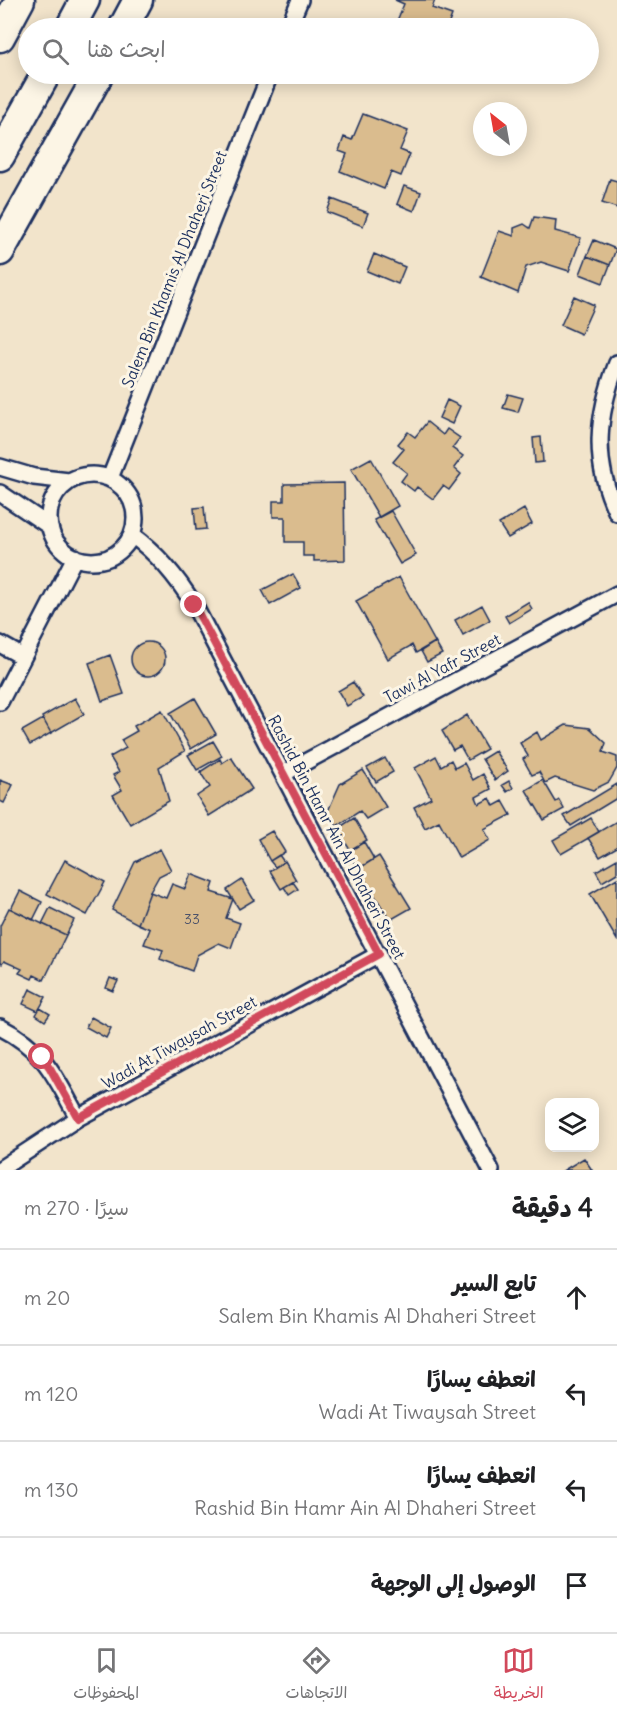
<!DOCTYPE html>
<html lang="ar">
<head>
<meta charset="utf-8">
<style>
	body { margin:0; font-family:Delius,"Playpen Sans Arabic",sans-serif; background:#f2f2f2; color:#202124; direction:rtl }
	.controls { position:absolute; right:18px; bottom:18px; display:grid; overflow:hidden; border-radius:12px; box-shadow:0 3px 15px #0003 }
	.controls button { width:54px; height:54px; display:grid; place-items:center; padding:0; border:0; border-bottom:2px solid #e0e0e0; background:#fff; color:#202124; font:30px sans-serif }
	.compass { position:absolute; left:473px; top:102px; width:54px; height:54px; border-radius:50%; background:#fff; box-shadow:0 3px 15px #0003; rotate:329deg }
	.stop { position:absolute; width:18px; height:18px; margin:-14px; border:4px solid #d1495b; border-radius:50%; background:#fff }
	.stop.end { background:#d1495b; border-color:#fff; box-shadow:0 2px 6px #0008 }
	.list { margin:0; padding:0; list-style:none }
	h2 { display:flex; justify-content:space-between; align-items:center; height:78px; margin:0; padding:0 24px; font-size:26px }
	h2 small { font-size:20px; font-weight:400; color:#757577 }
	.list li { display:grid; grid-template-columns:39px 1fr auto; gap:18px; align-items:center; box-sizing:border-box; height:96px; padding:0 24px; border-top:2px solid #e0e0e0 }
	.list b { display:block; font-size:22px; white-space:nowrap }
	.list p { margin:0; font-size:20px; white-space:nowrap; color:#757577 }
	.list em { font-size:20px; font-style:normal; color:#757577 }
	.icon { flex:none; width:33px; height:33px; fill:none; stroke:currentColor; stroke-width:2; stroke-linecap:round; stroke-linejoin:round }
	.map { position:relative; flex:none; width:617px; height:1170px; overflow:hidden; direction:ltr }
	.search { position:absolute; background:#fff; box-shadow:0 3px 15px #0003; left:18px; right:18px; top:18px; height:66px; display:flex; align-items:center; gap:15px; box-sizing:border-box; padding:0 21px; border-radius:33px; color:#757577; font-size:22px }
	.sheet { height:462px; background:#fff }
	nav { display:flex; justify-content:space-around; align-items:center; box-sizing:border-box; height:84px; border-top:2px solid #e0e0e0; background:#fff; font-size:16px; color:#757577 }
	nav a { display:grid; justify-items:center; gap:3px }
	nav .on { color:#d1495b }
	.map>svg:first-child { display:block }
	.building { fill:#dabc8e; stroke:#1b2f5e; stroke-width:1.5 }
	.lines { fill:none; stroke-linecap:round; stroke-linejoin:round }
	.minor-casing { stroke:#1b2f5e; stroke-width:20 }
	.motorway-casing { stroke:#1b2f5e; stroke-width:33 }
	.minor { stroke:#fcf5e5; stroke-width:15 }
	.motorway { stroke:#fcf5e5; stroke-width:28 }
	.route { stroke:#d1495b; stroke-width:8 }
	.labels { text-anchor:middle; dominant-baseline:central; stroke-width:6; stroke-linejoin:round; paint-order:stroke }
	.number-label { font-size:14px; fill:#4b526a }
	.street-label { font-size:16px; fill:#1b2f5e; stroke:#fcf5e5 }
</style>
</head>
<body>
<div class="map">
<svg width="617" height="1170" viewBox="0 0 617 1170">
	<rect width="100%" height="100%" fill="#f2e4cb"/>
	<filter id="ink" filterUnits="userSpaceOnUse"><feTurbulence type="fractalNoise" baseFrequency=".0167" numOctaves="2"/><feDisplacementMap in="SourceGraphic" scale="12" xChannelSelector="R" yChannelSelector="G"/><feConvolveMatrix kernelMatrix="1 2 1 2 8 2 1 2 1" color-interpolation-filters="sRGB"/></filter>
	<g filter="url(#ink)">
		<path class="building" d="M395 0H435L432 8 452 15 447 28H394L404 4Z
			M363 114 408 131 400 150 410 154 401 176 391 172 384 189 340 171 347 154 339 151 344 137 352 140Z
			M610 179 617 181V208L602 203Z
			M404 186 421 192 414 211 397 204Z
			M332 199 368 213 363 226 327 212Z
			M534 217 556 220 555 231 581 238 569 271 541 262 526 267 518 293 481 277 499 231 514 236V228L524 224 530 228Z
			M594 240 616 249 610 265 587 256Z
			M374 254 405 267 398 284 367 271Z
			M587 256 610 265 603 283 580 274Z
			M574 296 594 305 581 334 561 325Z
			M508 394 523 398 518 412 503 408Z
			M447 400 460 406 452 424 439 418Z
			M427 422 443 435 447 429 460 438 452 448 463 456 454 468 461 474 449 490 443 486 433 499 417 487 414 491 401 481 407 473 393 462 404 449 398 444 408 432 415 437Z
			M541 437 543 462 535 463 533 438Z
			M371 458 398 506 379 517 351 469Z
			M344 483 345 560 314 561V556H303V542H285V517H273V501H284V484Z
			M204 507 206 529 196 530 194 508Z
			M524 509 532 524 508 538 499 524Z
			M391 511 416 555 400 564 374 520Z
			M293 574 301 588 270 605 262 590Z
			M399 577 435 642 416 653 412 645 388 659 356 601Z
			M528 602 532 609 509 623 505 616Z
			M482 605 490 620 463 635 455 620Z
			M435 642 442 654 427 662 421 651Z
			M131 659a17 17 0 1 1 34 0a17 17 0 1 1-34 0Z
			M110 655 124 694 102 701 89 663Z
			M353 682 363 697 347 706 338 691Z
			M75 698 84 714 51 733 42 717Z
			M195 698 216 734 191 749 170 713Z
			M162 710 185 751 159 767 169 801 130 824 113 795 122 790 113 775 119 772 110 757 126 748 121 740 137 731 134 726Z
			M467 715 487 749 468 760 460 746 453 750 442 731Z
			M43 719 51 733 30 745 22 731Z
			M566 725 590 728 606 743 603 752 617 757V768L609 782 593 790 555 778 545 783 539 772 532 775 523 759 528 756 520 743 537 732 541 740Z
			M213 741 222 756 197 770 188 755Z
			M495 751 508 771 495 780 482 759Z
			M436 756 441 766 451 760 455 768 464 763 473 780 483 774 491 789 476 797 479 804 490 798 494 806 503 801 511 815 484 829 490 840 459 858 439 821 425 828 414 807 431 798 415 768Z
			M231 757 252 789 209 816 197 796 210 787 200 772 220 759 222 763Z
			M385 758 393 772 376 782 367 768Z
			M363 770 386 807 366 819 360 811 337 826 328 811 340 784Z
			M0 780 13 785 4 803 0 801Z
			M543 780 556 802 559 800 564 809 544 820 526 790Z
			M509 781 513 788 507 792 502 785Z
			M617 784V798L571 826 564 816Z
			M354 818 367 840 350 850 337 829Z
			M591 818 599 832 561 854 553 840Z
			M617 821V847L600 857 588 838Z
			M272 831 285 852 270 861 258 839Z
			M364 842 374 859 358 869 348 852Z
			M160 849 171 870 159 876 150 892 138 924 112 910 135 862Z
			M279 855 284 862 275 867 270 861Z
			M379 856 411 908 390 920 358 869Z
			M617 859V873L602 882 596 871Z
			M65 860 105 882 87 915 47 894Z
			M285 861 296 880 281 889 270 871Z
			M191 874 214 883 211 892 233 899 226 918 240 923 231 948 219 943 197 955 192 971 160 959 163 950 144 944 150 929 138 924 150 892 166 898 172 884 185 889Z
			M617 878V940L590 894Z
			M242 880 254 900 239 909 227 890Z
			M293 882 298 889 289 895 284 887Z
			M20 891 42 902 33 920 11 909Z
			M9 908 66 935 44 980 34 975 32 979 19 973 22 969 4 961 2 964 0 963V926Z
			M50 908 74 920 66 935 42 924Z
			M110 978 118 981 113 991 106 988Z
			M30 989 46 997 38 1011 23 1004Z
			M40 1008 50 1014 45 1021 36 1015Z
			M91 1017 111 1028 106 1038 86 1027Z
			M584 1158 592 1170H564Z"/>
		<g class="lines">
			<g class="minor-casing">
				<path id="minor" d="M288 28 300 0
					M617 363C597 415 592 461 617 513
					M0 467 34 477 69 481
					M49 518a43 43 0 1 1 86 0a43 43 0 1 1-86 0Z
					M110 478 270 74
					M0 493 49 526
					M132 535C158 554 177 577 194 605L491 1170
					M0 644 23 657
					M0 702 75 557
					M283 774 617 594
					M0 1027C45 1050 55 1076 78 1118
					M0 1169 78 1118 379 954"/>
			</g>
			<g class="motorway-casing">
				<path id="motorway" d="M70 28 85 0
					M123 28 138 0
					M0 37 20 0
					M0 156 46 74
					M0 251 99 74"/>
			</g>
			<use href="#minor" class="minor"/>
			<use href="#motorway" class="motorway"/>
		</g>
	</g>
	<g class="lines" filter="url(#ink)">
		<path class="route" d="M42 1057 50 1068 78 1118 379 954 194 605"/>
	</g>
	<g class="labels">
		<g class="number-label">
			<text x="192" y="919">33</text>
		</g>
		<g class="street-label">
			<text transform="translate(174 269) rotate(-68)">Salem Bin Khamis Al Dhaheri Street</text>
			<text transform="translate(442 668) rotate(-28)">Tawi Al Yafr Street</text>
			<text transform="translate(337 837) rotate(62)">Rashid Bin Hamr Ain Al Dhaheri Street</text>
			<text transform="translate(179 1042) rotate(-29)">Wadi At Tiwaysah Street</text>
		</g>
	</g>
</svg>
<div class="controls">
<button><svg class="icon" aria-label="layers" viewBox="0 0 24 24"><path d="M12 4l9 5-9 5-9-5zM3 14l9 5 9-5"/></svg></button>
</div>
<svg class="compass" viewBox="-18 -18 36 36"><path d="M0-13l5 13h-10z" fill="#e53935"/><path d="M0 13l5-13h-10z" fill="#757577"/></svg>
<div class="stop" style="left:42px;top:1057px"></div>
<div class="stop end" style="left:194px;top:605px"></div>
<div class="search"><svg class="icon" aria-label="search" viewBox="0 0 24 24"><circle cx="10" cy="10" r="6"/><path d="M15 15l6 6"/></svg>ابحث هنا</div>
</div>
<section class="sheet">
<h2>4 دقيقة<small>سيرًا · 270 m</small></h2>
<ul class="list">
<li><svg class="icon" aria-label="ahead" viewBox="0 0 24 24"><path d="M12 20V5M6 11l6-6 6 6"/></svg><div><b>تابع السير</b><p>Salem Bin Khamis Al Dhaheri Street</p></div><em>20 m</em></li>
<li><svg class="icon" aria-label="left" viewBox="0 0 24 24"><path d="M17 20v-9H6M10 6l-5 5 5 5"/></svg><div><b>انعطف يسارًا</b><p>Wadi At Tiwaysah Street</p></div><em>120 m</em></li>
<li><svg class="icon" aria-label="left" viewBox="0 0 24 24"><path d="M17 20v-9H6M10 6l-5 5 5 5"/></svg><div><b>انعطف يسارًا</b><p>Rashid Bin Hamr Ain Al Dhaheri Street</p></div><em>130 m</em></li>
<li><svg class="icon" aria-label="arrive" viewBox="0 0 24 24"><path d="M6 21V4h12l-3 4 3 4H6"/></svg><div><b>الوصول إلى الوجهة</b></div></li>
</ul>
</section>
<nav>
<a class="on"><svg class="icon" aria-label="map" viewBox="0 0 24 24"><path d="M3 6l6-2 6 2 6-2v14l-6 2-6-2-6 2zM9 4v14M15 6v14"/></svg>الخريطة</a>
<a><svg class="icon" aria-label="directions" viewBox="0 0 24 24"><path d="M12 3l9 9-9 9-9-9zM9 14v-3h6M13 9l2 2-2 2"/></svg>الاتجاهات</a>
<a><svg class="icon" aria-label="saved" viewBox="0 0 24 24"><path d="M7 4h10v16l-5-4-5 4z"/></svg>المحفوظات</a>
</nav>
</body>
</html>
